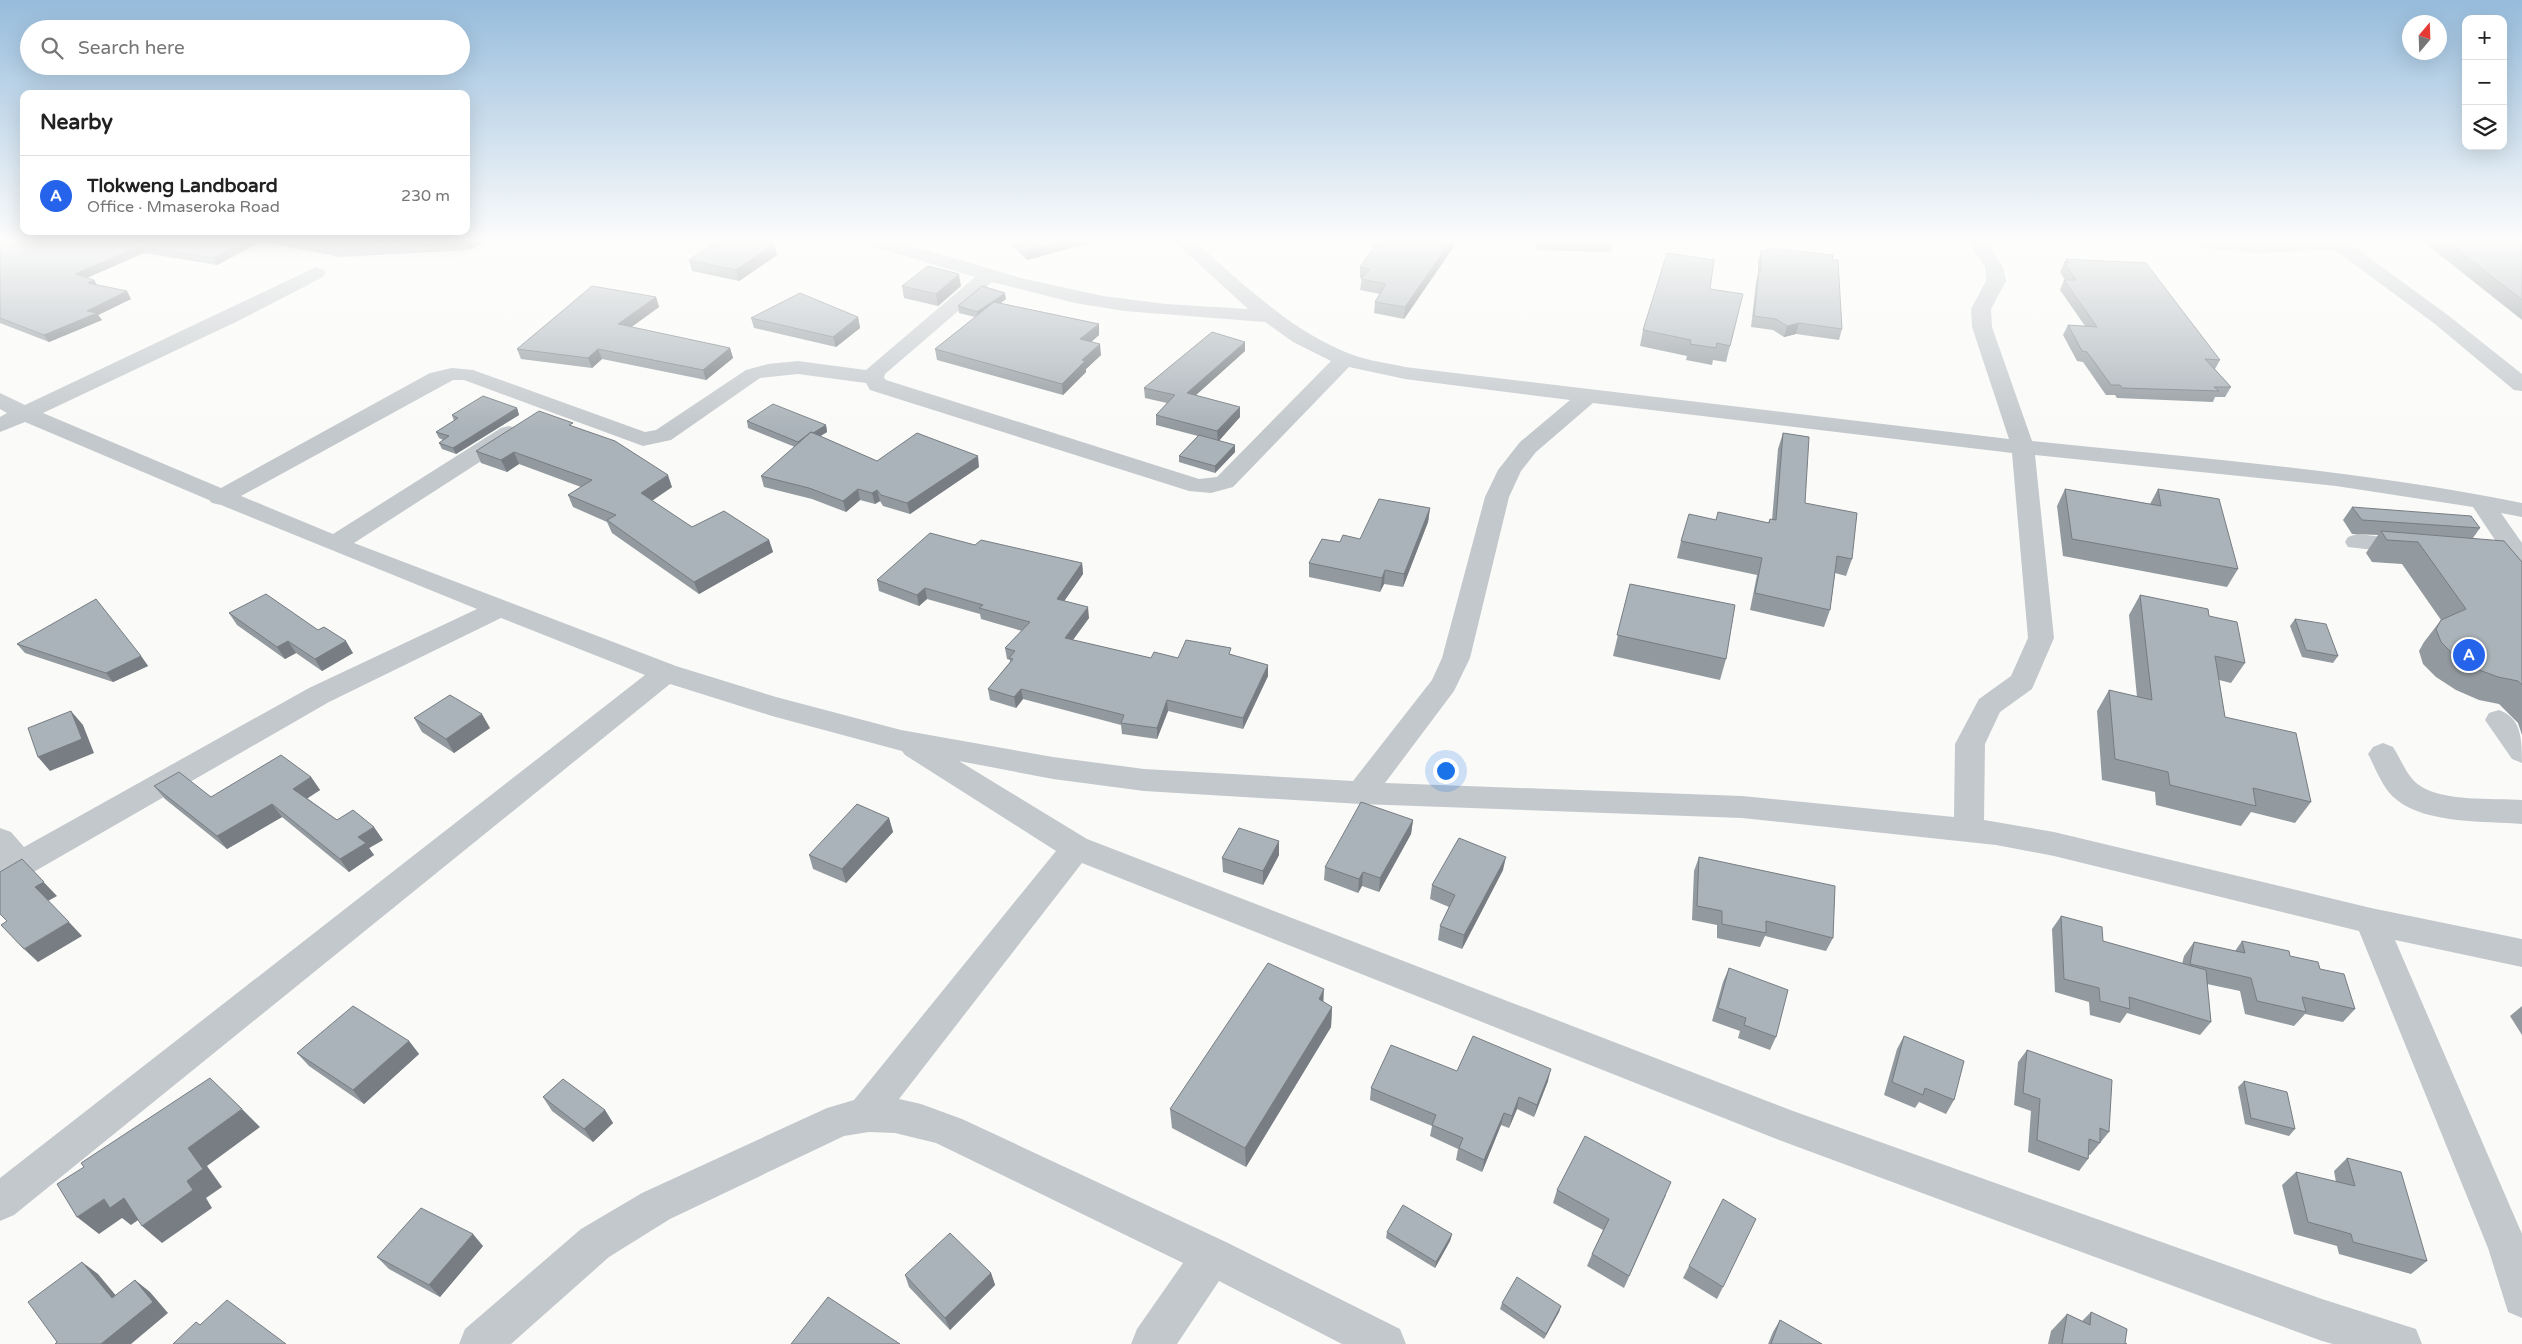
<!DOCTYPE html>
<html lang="en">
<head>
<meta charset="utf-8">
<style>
	body { margin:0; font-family:"Varela Round",sans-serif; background:#f2f2f2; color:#222 }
	.controls { position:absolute; right:15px; top:15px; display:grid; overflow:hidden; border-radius:10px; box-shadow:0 5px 20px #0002 }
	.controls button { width:45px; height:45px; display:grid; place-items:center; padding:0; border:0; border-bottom:1px solid #e0e0e0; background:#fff; color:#222; font:25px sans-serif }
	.compass { position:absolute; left:2402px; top:15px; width:45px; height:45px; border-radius:50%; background:#fff; box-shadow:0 5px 20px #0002; rotate:19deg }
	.you { position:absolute; left:1445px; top:770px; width:18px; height:18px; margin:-12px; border:4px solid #fff; border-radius:50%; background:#1a73e8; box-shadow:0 0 0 8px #1a73e833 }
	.badge { display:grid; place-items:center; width:32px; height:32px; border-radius:50%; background:#2563eb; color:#fff; font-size:16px; font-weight:700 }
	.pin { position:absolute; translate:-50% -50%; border:2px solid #fff; box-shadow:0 1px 5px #0006 }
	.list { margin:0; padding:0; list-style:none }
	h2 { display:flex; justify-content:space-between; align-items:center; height:65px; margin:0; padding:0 20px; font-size:21px }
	h2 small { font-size:16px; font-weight:400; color:#767676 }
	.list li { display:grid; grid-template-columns:32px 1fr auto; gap:15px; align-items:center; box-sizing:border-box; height:80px; padding:0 20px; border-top:1px solid #e0e0e0 }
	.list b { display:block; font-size:19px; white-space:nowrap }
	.list p { margin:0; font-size:16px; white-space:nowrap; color:#767676 }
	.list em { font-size:16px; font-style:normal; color:#767676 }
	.icon { flex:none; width:28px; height:28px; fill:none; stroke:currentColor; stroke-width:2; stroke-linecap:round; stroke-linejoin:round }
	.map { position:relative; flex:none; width:2522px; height:1344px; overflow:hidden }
	.search { position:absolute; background:#fff; box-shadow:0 5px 20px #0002; left:20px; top:20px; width:450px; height:55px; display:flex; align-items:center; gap:12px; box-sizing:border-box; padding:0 18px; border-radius:28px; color:#767676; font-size:19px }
	.panel { position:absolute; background:#fff; box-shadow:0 5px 20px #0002; left:20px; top:90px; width:450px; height:145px; border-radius:10px }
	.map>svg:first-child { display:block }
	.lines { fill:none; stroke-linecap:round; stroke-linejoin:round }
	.minor { fill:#c3c8cc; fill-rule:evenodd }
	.wall { fill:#929a9f }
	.shaded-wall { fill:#777d82 }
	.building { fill:#aab3b9; stroke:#777d82 }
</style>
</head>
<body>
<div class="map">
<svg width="2522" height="1344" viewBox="0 0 2522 1344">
	<rect width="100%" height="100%" fill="#fafaf8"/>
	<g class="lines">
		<path class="minor" d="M869 242H898L1025 279 1103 296 1166 304 1248 309 1175 242H1195C1244 284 1291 332 1353 355 1369 361 1388 363 1405 367L2009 439 1972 327 1971 309 1986 281 1985 267 1969 242H1987L2003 267 2006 281 1991 309 1992 327 2032 441C2196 458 2361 470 2522 503V517L2501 513 2522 543V564H2518L2471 557 2468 552 2471 547 2480 544 2499 546 2473 507 2336 486 2035 455 2054 638 2032 689 2000 712 1985 744 1984 820 2054 832 2371 908 2522 939V967L2395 940 2522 1234V1318L2508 1312 2488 1248 2359 931 2054 856 1996 845 1742 818 1361 804 1144 791 1053 779 959 761 1087 839 1793 1111 2322 1299 2416 1329 2422 1344H2333L2322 1341 1779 1140 1082 863 899 1099 921 1104 962 1119 1226 1242 1400 1329 1406 1344H1342L1219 1281 1177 1344H1131L1137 1329 1183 1263 936 1143 895 1133 869 1132 844 1136 670 1219 609 1257 511 1344H459L465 1329 581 1229 642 1193 827 1108 854 1100 1056 851 905 755 902 751 772 716 670 684 14 1215 0 1221V1178L645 675 501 618 329 702 11 885 0 889V828L11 832 24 847 309 688 477 609 221 505 212 503 209 500 25 422 0 432V417L7 413 0 409V393L25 405 316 267 323 269 326 273 323 277 238 321 43 413 221 488 430 373 452 368 473 370 645 432 656 430 746 370 768 364 798 361 866 370 975 277 872 246ZM992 282 1075 303 1124 311 1265 322 1293 342 1331 361 1217 477 1199 479 886 380 884 378 885 374ZM1349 367 1405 379 1570 400 1520 442 1498 470 1485 497 1442 658 1432 680 1353 781 1144 769 1053 757 901 730 776 697 676 666 354 543 517 438 520 433 517 428 509 426 501 428 333 534 241 496 453 380H464L643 446 671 440 760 378 798 374 866 383 870 390 1189 491 1211 493 1233 487ZM1593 403 2012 453 2028 638 2011 676 1979 699 1955 744 1954 817 1742 796 1385 783 1454 691 1470 658 1509 497 1521 471 1536 452Z
			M2197 242H2348L2449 316 2522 374V391L2514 390 2435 324 2335 250 2257 253 2206 248 2200 246Z
			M2357 534 2419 541 2422 546 2419 551 2410 554 2348 547 2345 542 2348 537Z
			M2499 710C2522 718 2522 740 2522 763L2512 759 2485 720 2489 713Z
			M2383 743 2393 747C2401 759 2407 777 2419 785 2442 802 2493 798 2522 800V824C2486 821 2426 824 2397 800 2383 790 2376 769 2368 754L2373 747Z"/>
	</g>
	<path class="wall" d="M0 242H260L217 265 144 253 87 278 94 280 97 285 131 299 98 315 102 320 49 342 0 323Z
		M264 242H486L469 250 340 257Z
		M1008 242H1093L1027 260Z
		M1378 242H1457L1404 319 1374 313 1375 302 1380 294 1360 290 1362 278H1360V267Z
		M1536 242H1613L1611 252 1537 250Z
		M2426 242H2522V320L2425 243Z
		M1767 248 1842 329 1839 340 1796 334 1784 337 1773 330 1751 327 1756 282 1758 273V262L1761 250 1766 251Z
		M777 255 739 281 692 271 689 260Z
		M2066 259 2220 360 2215 369 2231 387 2225 397H2215L2213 402 2117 398 2115 395H2106L2083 362 2077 361 2063 335 2068 325 2085 326 2060 290 2064 280H2065L2060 272Z
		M902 286H961L938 306 904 298Z
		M1710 289 1743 294 1726 362 1713 360 1712 365 1686 360 1687 356 1640 346 1643 330Z
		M656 297 659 307 631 327 730 348 733 358 706 380 602 359 592 368 521 359 517 349Z
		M1006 299 1001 303 1099 324V335L1091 342 1101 355 1086 369V372L1063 395 937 360 935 349 975 317 959 313 958 306Z
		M858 317 860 328 836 347 754 328 751 318Z
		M1245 351 1196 395 1240 407V417L1219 440 1235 452 1215 473 1179 462V456L1198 436 1156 425V415L1167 403 1145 398 1144 388Z
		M517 408 519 415 456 454 442 449 439 443 443 440 439 438 436 432 454 421 452 415Z
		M747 421 826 425 827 432 820 436 877 461 979 467 910 514 883 506 880 501 875 504 860 500 846 512 812 499 764 487 761 476 795 447 748 428Z
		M575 427 672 487 652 501 692 527 769 540 773 552 699 594 612 533 607 522 573 507 568 495 581 487 519 464 507 472 481 463 476 451Z
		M1783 433 1805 503 1852 559 1846 576 1835 573 1830 610 1824 627 1750 610 1757 575 1677 558 1681 541 1716 520 1768 523 1770 519 1772 520 1778 449Z
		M2065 489 2150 504 2158 489 2238 569 2227 587 2063 556 2057 506Z
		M2352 507 2480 528 2473 538 2522 562V735L2518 723 2499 704 2479 700 2456 690 2436 677 2423 664 2419 651 2424 642 2441 620 2402 564 2372 562 2366 553 2378 535 2352 534 2343 520Z
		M1430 508 1428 522 1403 587 1384 584 1380 592 1309 577V563L1340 542 1360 539Z
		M975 545 1082 563 1083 574 1064 601 1089 618 1073 640 1151 658H1178L1231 654 1268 676 1243 729 1168 711 1157 739 1122 734 1121 725 1023 699 1016 708 990 700 988 689 1010 662V660L1007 659 1005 648 1022 631 981 619 980 614 927 599 919 606 879 591 877 580Z
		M1630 584 1726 659 1720 680 1613 656Z
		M2140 595 2209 616 2245 663 2231 683 2219 680 2225 717 2311 802 2295 823 2251 812 2241 826 2156 805 2155 792 2102 780 2097 711 2109 690 2137 697 2129 615Z
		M229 613 318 630 353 653 322 671 296 653 285 659 237 625Z
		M2295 619 2338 656 2333 663 2302 657 2290 626Z
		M17 644 141 656 148 666 113 682 25 653Z
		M414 718 490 728 454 753 422 732Z
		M311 777 320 790 307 798 337 820 383 840 369 848 374 855 349 872 282 817 227 849 165 799 154 786 211 797Z
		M889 818 893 832 846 883 813 869 809 855Z
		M1413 820 1411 834 1379 892 1362 886 1358 893 1324 880 1325 867Z
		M1279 855 1263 885 1223 872 1222 858Z
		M1699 857 1833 938 1826 951 1765 936 1760 947 1717 938V925L1692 920 1694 871Z
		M1503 870 1462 949 1438 940 1440 926 1449 907 1430 899 1432 885Z
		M2061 916 2103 941 2182 964 2184 956 2194 942 2235 951 2242 941 2290 956 2320 969 2355 1009 2343 1022 2305 1014 2294 1026 2245 1014 2240 991 2207 984 2211 1022 2200 1035 2127 1013 2120 1023 2090 1015 2089 1002 2055 992 2052 929Z
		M1729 968 1776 1037 1770 1050 1738 1038 1740 1031 1712 1021 1723 982Z
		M1323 1002 1332 1007 1331 1027 1246 1167 1172 1128 1170 1109Z
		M2522 1006V1035L2510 1016Z
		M1904 1036 1954 1100 1946 1114 1919 1102 1915 1108 1884 1095 1897 1049Z
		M409 1041 419 1054 364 1104 309 1066 297 1053Z
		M2027 1050 2109 1132 2090 1155H2089L2088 1159 2079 1171 2028 1152 2031 1111 2014 1105 2018 1062Z
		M1457 1071 1548 1081 1534 1117 1517 1109 1509 1128 1501 1125 1482 1172 1456 1160 1458 1149 1430 1136 1432 1126 1370 1100 1371 1088Z
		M2244 1081 2295 1129 2289 1136 2245 1124 2238 1087Z
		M543 1097 605 1110 613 1123 593 1142 552 1111Z
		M2347 1158 2427 1261 2411 1274 2339 1254 2337 1246 2294 1234 2282 1185 2296 1172 2336 1182 2334 1171Z
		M1557 1190 1666 1195 1624 1288 1587 1266 1592 1254 1603 1230 1553 1203Z
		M1387 1232 1452 1234 1450 1241 1435 1268 1386 1238Z
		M483 1246 440 1297 389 1269 377 1257Z
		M1689 1266 1723 1287 1717 1299 1683 1278Z
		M991 1273 995 1285 950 1330 909 1287 905 1275Z
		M1502 1303 1561 1306 1559 1312 1544 1339 1500 1309Z
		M2091 1312 2125 1343 2127 1344H2048L2051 1331 2067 1314 2082 1321Z
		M1780 1320 1822 1344H1768L1773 1332Z"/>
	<path class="shaded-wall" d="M243 242H260L217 265 213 258Z
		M468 242H486L469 250 466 243Z
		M1061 242H1093L1027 260 1026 251Z
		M1450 242H1457L1404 319 1405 307Z
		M774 244 777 255 739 281 736 270Z
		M140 246 144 253 79 281 75 274Z
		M959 274 961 286 938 306 936 294Z
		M94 280 98 287 88 283Z
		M127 291 131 299 98 315 102 320 49 342 44 335 87 311Z
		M1005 293 1006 299 978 319 977 312Z
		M656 297 659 307 622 334 618 324Z
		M858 317 860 328 836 347 833 337Z
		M1799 323 1796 334 1784 337 1787 326Z
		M1099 324V335L1082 350 1080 339Z
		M1245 342V351L1187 403V393Z
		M1100 344 1101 355 1086 369V372L1063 395 1062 384 1082 360Z
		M730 348 733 358 706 380 703 370Z
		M598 349 602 359 592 368 588 358Z
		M1240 407V417L1218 442 1217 431Z
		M517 408 519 415 456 454 453 448Z
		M826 425 827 432 800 449 798 442Z
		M1235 445V452L1215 473V466Z
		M514 452 519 464 507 472 501 460Z
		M978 456 979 467 910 514 907 503Z
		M668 475 672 487 645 505 641 493Z
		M858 489 860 500 846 512 843 501Z
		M877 490 880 501 875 504 872 493Z
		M1430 508 1428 522 1403 587 1404 574Z
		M769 540 773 552 699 594 694 582Z
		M1082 563 1083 574 1058 610 1057 599Z
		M1385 570 1384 584 1380 592 1382 578Z
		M925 588 927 599 919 606 917 595Z
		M1088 607 1089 618 1066 649 1065 638Z
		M288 641 296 653 285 659 277 647Z
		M346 641 353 653 322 671 315 659Z
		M141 656 148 666 113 682 106 673Z
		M1268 665V676L1243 729V718Z
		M1021 689 1023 699 1016 708 1014 697Z
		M1167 700 1168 711 1157 739V728Z
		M71 711 83 725 94 753 50 771 38 757Z
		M482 714 490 728 454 753 446 739Z
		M311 777 320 790 302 802 293 789Z
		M272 804 282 817 227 849 217 836Z
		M889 818 893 832 846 883 842 869Z
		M1413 820 1411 834 1379 892 1380 878Z
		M374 827 383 840 369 848 374 855 349 872 340 859 358 837Z
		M1279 841V855L1263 885V871Z
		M1506 857 1503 870 1462 949 1464 935Z
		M1363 872 1362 886 1358 893 1359 879Z
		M35 873 57 896 48 901 35 887Z
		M69 922 82 936 38 962 24 949Z
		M1324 989 1323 1009 1319 999Z
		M1332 1007 1331 1027 1246 1167 1245 1148Z
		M409 1041 419 1054 364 1104 353 1090Z
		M1551 1069 1548 1081 1534 1117 1537 1105Z
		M1519 1097 1517 1109 1509 1128 1512 1116Z
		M242 1109 260 1127 207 1166 222 1187 206 1198 212 1208 162 1243 142 1226 187 1181 188 1148Z
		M605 1110 613 1123 593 1142 584 1129Z
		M1504 1113 1501 1125 1482 1172 1484 1160Z
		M124 1198 144 1216 131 1225 122 1218 99 1234 77 1217 104 1199Z
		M473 1234 483 1246 440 1297 429 1285Z
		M1452 1234 1450 1241 1435 1268 1436 1262Z
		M82 1262 98 1274 128 1310 112 1298Z
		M991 1273 995 1285 950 1330 945 1318Z
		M135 1280 150 1292 168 1313 131 1344H101Z
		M1561 1306 1559 1312 1544 1339 1546 1334Z"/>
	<path class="building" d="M0 242H243L213 258 140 246 75 274 94 280 88 283 127 291 87 311 97 313 44 335 0 318Z
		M295 242H468L466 243 336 250Z
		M715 242H761L774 244 736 270 689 260Z
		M1016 242H1061L1026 251Z
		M1378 242H1450L1405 307 1375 302 1386 284 1361 279 1370 269 1360 267Z
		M2448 242H2522V300Z
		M1767 248 1833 255V260H1838L1842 329 1799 323 1787 326 1776 319 1754 316 1759 271H1761V250L1767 251Z
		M1667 253 1714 260 1710 289 1743 294 1730 346 1717 343 1716 348 1690 344 1691 340 1643 330Z
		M2066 259 2146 263 2220 360 2205 359 2231 387H2214L2219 391 2122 388 2120 385H2111L2087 352 2082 351 2068 325 2097 327 2064 280H2076L2064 262 2069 263Z
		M928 266 959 274 936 294 902 286Z
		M592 286 656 297 618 324 730 348 703 370 598 349 588 358 517 349Z
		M982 286 1005 293 977 312 958 306Z
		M800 293 858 317 833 337 751 318Z
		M994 302 1099 324 1080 339 1100 344 1082 360 1085 361 1062 384 935 349Z
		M1212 332 1245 342 1187 393 1240 407 1217 431 1156 415 1175 395 1144 388Z
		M483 396 517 408 453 448 439 443 449 436 436 432 458 418 452 415Z
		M773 404 826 425 813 433 811 432 798 442 747 421Z
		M539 411 573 423 569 425 615 441 668 475 641 493 692 527 724 511 769 540 694 582 607 520 616 515 568 495 592 480 514 452 501 460 476 451Z
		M811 432 877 461 917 433 978 456 907 503 881 495 877 490 872 493 858 489 843 501 809 488 761 476Z
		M1783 433 1809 437 1805 503 1857 513 1852 559 1837 556 1830 610 1755 593 1762 558 1681 541 1689 514 1716 520 1718 512 1769 523 1770 519 1776 520Z
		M1199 435 1235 445 1215 466 1179 456Z
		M2065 489 2161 506 2158 489 2219 499 2238 569 2072 539Z
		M1379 499 1430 508 1404 574 1385 570 1382 578 1309 563 1322 539 1340 542 1343 535 1360 539Z
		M2352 507 2471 516 2480 528 2362 520Z
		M2381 531 2504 541 2522 562V685L2518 681 2498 677 2474 668 2454 655 2441 642 2436 629 2441 620 2466 609 2418 542 2387 540Z
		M930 533 975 545 981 540 1082 563 1057 599 1088 607 1065 638 1151 658 1154 652 1178 658 1186 640 1231 648 1229 654 1268 665 1243 718 1167 700 1157 728 1121 723 1124 715 1021 689 1014 697 988 689 1013 659 1009 658 1015 651 1005 648 1030 622 979 608 983 605 925 588 917 595 877 580Z
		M1630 584 1735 605 1726 659 1617 635Z
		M266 594 318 630 324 627 346 641 315 659 288 641 277 647 229 613Z
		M2140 595 2208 609 2209 616 2237 622 2245 663 2215 656 2225 717 2296 733 2311 802 2253 788 2256 806 2170 785 2168 772 2115 759 2109 690 2152 700Z
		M96 599 141 656 106 673 17 644Z
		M2295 619 2326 624 2338 656 2306 650Z
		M450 695 482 714 446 739 414 718Z
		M71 711 82 739 38 757 28 728Z
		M281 755 311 777 293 789 337 820 353 810 374 827 358 837 366 843 340 859 272 804 217 836 154 786 179 772 211 797Z
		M1361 802 1413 820 1380 878 1363 872 1359 879 1325 867Z
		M857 804 889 818 842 869 809 855Z
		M1239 828 1279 841 1263 871 1222 858Z
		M1459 838 1506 857 1464 935 1440 926 1455 895 1432 885Z
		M1699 857 1835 886 1833 938 1766 921V933L1722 924V911L1697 906Z
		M22 859 44 882 35 887 69 922 24 949 1 925 7 921 0 914V872Z
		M2061 916 2102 927 2103 941 2206 970 2211 1022 2129 997 2130 1009 2100 1001 2099 988 2064 979Z
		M2242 941 2289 951 2290 956 2318 962 2320 969 2344 974 2355 1009 2302 997 2306 1012 2257 1001 2251 978 2190 964 2194 942 2245 953Z
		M1268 963 1324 989 1319 999 1332 1007 1245 1148 1170 1109Z
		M1729 968 1788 990 1776 1037 1744 1025 1746 1018 1718 1008Z
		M353 1006 409 1041 353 1090 297 1053Z
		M1473 1036 1551 1069 1537 1105 1519 1097 1512 1116 1504 1113 1484 1160 1459 1148 1463 1138 1432 1125 1436 1115 1371 1088 1391 1045 1457 1071Z
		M1904 1036 1964 1061 1954 1100 1925 1088 1923 1095 1892 1082Z
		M2027 1050 2112 1080 2109 1132 2100 1128V1143L2089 1139 2088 1159 2037 1140 2040 1099 2023 1093Z
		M210 1078 242 1109 188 1148 203 1169 187 1181 193 1190 142 1226 124 1198 110 1208 104 1199 77 1217 57 1184 84 1167 81 1163Z
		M563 1079 605 1110 584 1129 543 1097Z
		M2244 1081 2287 1092 2295 1129 2251 1118Z
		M1585 1136 1671 1182 1629 1276 1592 1254 1609 1219 1557 1190Z
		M2347 1158 2401 1172 2427 1261 2353 1242 2351 1234 2308 1222 2296 1172 2355 1186Z
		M1723 1199 1756 1219 1723 1287 1689 1266Z
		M1403 1205 1452 1234 1436 1262 1387 1232Z
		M421 1208 473 1234 429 1285 377 1257Z
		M950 1233 991 1273 945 1318 905 1275Z
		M82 1262 112 1298 135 1280 153 1302 101 1344H55L57 1342 28 1302Z
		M1517 1277 1561 1306 1546 1334 1502 1303Z
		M828 1297 900 1344H791Z
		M227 1300 286 1344H173L196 1322 200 1325Z
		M2091 1312 2127 1329 2125 1343 2127 1344H2062L2067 1314 2090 1325Z
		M1780 1320 1822 1344H1771Z"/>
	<linearGradient id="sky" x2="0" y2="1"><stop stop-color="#96bcdc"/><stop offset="0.56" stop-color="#fdfdfc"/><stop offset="1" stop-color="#fdfdfc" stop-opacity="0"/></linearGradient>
	<rect width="2522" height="430" fill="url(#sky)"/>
</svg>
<div class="controls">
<button>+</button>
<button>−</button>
<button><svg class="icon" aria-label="layers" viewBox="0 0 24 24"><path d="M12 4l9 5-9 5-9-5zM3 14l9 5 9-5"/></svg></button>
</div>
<svg class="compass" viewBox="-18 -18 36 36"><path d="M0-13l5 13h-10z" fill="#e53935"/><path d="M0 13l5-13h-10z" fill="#767676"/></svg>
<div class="you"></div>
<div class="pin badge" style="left:2469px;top:655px">A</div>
<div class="search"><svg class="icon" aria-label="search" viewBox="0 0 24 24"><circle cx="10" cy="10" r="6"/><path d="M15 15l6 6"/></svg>Search here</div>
<section class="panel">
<h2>Nearby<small></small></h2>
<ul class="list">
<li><span class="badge">A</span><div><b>Tlokweng Landboard</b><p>Office · Mmaseroka Road</p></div><em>230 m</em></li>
</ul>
</section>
</div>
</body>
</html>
